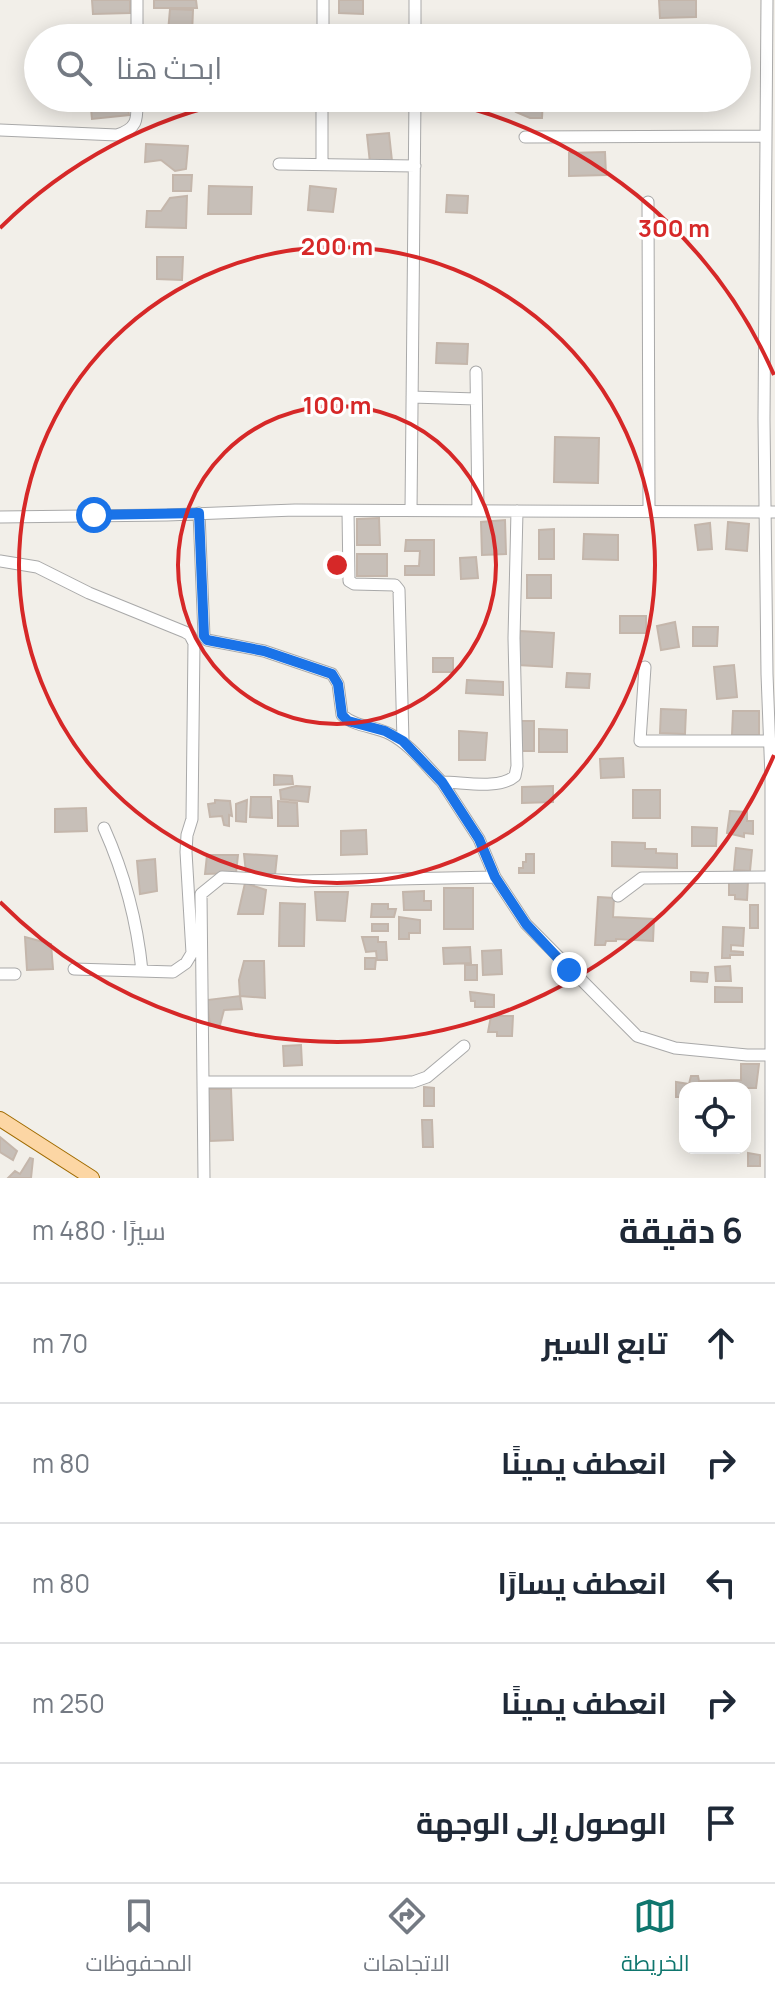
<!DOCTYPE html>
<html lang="ar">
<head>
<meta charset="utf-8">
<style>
	body { margin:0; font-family:Manrope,Cairo,sans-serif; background:#f6f6f7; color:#1f2937; direction:rtl }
	.controls { position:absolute; right:24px; bottom:24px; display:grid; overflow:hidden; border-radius:16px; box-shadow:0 4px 20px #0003 }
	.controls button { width:72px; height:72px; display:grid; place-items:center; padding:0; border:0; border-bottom:2px solid #e0e1e3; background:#fff; color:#1f2937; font:40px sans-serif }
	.stop { position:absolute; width:24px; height:24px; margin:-18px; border:6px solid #1a73e8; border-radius:50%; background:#fff }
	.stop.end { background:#1a73e8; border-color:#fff; box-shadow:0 2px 8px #0008 }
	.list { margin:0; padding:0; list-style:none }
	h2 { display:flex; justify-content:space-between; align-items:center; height:104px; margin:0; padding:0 32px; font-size:34px }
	h2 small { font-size:26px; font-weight:400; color:#747a83 }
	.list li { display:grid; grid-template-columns:52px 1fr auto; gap:24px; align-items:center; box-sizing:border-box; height:120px; padding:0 32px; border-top:2px solid #e0e1e3 }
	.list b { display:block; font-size:30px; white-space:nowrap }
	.list em { font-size:26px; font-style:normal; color:#747a83 }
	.icon { flex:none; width:44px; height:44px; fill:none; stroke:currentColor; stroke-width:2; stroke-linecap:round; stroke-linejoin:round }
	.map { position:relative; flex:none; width:775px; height:1178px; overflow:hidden; direction:ltr }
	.search { position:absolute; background:#fff; box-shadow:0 4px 20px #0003; left:24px; right:24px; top:24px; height:88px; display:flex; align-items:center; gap:20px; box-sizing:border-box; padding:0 28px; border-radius:44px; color:#747a83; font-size:30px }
	.sheet { height:704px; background:#fff }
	nav { display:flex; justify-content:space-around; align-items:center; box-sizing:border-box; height:112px; border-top:2px solid #e0e1e3; background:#fff; font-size:22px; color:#747a83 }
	nav a { display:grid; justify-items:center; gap:4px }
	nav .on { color:#0f766e }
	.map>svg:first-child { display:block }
	.building { fill:#c7bfb8; stroke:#c4b6ab; stroke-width:2 }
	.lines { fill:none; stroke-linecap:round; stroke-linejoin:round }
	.minor-casing { stroke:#a9a9a9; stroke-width:13 }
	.major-casing { stroke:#a06b00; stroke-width:16 }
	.minor { stroke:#fff; stroke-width:11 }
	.major { stroke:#fcd6a4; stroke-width:14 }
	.route { stroke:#1a73e8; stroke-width:10 }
	.ring { fill:none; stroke:#d62828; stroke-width:4 }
	.centre { fill:#d62828; stroke:#fff; stroke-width:4 }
	.ring-label { font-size:24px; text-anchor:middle; font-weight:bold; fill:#d62828; stroke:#fff; stroke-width:6; stroke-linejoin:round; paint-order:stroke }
</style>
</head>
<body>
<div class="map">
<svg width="775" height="1178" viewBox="0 0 775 1178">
	<rect width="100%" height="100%" fill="#f2efe9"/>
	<path class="building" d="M92 0H130V13L93 14Z
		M154 0H196L197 8H154Z
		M339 0H363V14L339 13Z
		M659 0H696V17L660 18Z
		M170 9 193 10 192 34 168 32Z
		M65 98H76L77 107 65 108Z
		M90 98H127L129 115 92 119Z
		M516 98H543L542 118H530L516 112 519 107 516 105Z
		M389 133 392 161 370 163 367 135Z
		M146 144 188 146 186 169 175 171 161 160 145 162Z
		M605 152 606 175 569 176V153Z
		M173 175H192L191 191H173Z
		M209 186 252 187 251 214H208Z
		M310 186 336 189 333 212 308 210Z
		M447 195 468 196 467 213 446 212Z
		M187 196 186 228 146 227 147 211H161L170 198Z
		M157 257H183L182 280 157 279Z
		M437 343 468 344 467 364 436 363Z
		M555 437 599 438 598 483 554 482Z
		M379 518 380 545H357V519Z
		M505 520 506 554 482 555 481 522Z
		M728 522 749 524 747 551 726 549Z
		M710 523 712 549 698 550 695 525Z
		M554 529V559H539V530Z
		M584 534 618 535V560L583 559Z
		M406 540H434V575H405V566H419L420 551H405Z
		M357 554H387V576H357Z
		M476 557 478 578 461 579 460 558Z
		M527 575H551V598H527Z
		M620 616H646V633H620Z
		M675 622 679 647 661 650 657 626Z
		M693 627H718L717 646H693Z
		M520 631 554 633 552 667 518 665Z
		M433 658H453V672H433Z
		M734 665 737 697 717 699 714 667Z
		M567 673 590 674 589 688 566 687Z
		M467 680 503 682V695L466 693Z
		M661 709 686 710 685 734 660 733Z
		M733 711H759V735H732Z
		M521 721H534V751H521Z
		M539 729 567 730V752H539Z
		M459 731 487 733 485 760H459Z
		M623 758 624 777 601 778 600 759Z
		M274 775 292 776 293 784 274 785Z
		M296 786 310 787 308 802 281 799 280 790Z
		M553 786V802L522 803V787Z
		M633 790H660V818H633Z
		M251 797H271L272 818 250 817Z
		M215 800 230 801 232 816 229 815V826L224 825 222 816 210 817 208 804 215 803Z
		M247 800 246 822 236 821V804Z
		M278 801 297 803 298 826H278Z
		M86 808 87 831 55 832V809Z
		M730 811 747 812V821H753V834L744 833V837L727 833Z
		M692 827 717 828 716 846H692Z
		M366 830 367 854 341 855V831Z
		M612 842 645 843V849H656V853L677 854V868L612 866Z
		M736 848 752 850 750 871 734 870Z
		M244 854 277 856 275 875 246 873Z
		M526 854H534V873H519V868H523V862H526Z
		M207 855H238L236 873 205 874Z
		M155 859 157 891 140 894 137 861Z
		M729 880 748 881 747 900 735 899V895H729Z
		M245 883 266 890 263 914H238Z
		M444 888H473V929H444Z
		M424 891V901H431V910H404L403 892Z
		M315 892H348L345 921 317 920Z
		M598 897 614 898 613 917 654 919 653 941 616 939V941H606L605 945H595Z
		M280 903 305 904 304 946H279Z
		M372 904H388V909H396L394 917H371Z
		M750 905H758V928H750Z
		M399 917 420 920V933H409V939H399Z
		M372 924H388V931H372Z
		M723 927 744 928 743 946 731 945V951L743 952V955H730V958H722Z
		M25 937 51 944 53 969 27 970Z
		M362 937H378V942H386L387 960H377L376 951 366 952Z
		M470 947 471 963 444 964 443 948Z
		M501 950 502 974 483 975 482 951Z
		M365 958H376L375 969H365Z
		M244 961H264L265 998 240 996 239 980Z
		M465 965H477V980H465Z
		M730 966 731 981H716L715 967Z
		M691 972 708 973 707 982 691 981Z
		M715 987 742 988V1002H715Z
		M470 992 494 995V1007H475V1001H471Z
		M240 996 242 1009 224 1010 220 1025 210 1026 207 1000Z
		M491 1016H513L512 1036H497V1032H488Z
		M301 1045 302 1065 284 1066 283 1046Z
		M741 1064H759L756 1088H685V1097H676V1082L689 1084 691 1076H698L699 1081 741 1080Z
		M424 1087 434 1088V1106H424Z
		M208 1089H231L233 1140 210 1141Z
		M422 1120H432L433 1147H423Z
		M0 1137 17 1151 13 1160 0 1152Z
		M748 1153 760 1155V1166H748Z
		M30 1158 33 1159 31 1178H8L15 1171 20 1174Z"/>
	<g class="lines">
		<g class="minor-casing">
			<path id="minor" d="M137 0V38
				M767 0 764 419 767 674 771 778V1178
				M323 38V0
				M415 38V0
				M0 130 117 135C139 128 137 118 137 98
				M525 137 766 136
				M279 164 415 166
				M322 164V98
				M648 202 649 510
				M476 372 478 510
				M412 397 476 399
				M411 510 415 98
				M348 511 349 581 354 584 395 585 399 590 403 741
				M199 513 204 636 207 640 264 651 332 674 338 684 342 715C355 727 375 726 390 734 411 745 425 765 442 782 463 782 499 790 515 776L517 766 514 638 517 511
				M0 517 167 515 295 510 775 512
				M0 561 37 567 89 593 185 632 190 635 194 643 192 819 187 835 186 852 192 953 186 963 173 972 74 969
				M645 667 640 741H769
				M104 828C125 875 137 920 142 971
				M495 877 526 924 637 1036 675 1048 747 1055H775
				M618 896 642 878 770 877
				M0 974H15
				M203 1082H413L427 1077 464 1046
				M204 1178 201 894 222 877 298 881 495 877 479 839 442 782"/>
		</g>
		<g class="major-casing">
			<path id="major" d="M0 1119 92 1178"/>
		</g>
		<use href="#minor" class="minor"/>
		<use href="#major" class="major"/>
	</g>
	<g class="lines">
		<path class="route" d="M94 515 199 513 204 636 207 640 264 651 332 674 338 684 342 715 348 721 385 731 403 741 442 782 479 839 495 877 526 924 569 970"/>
	</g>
	<g class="ring">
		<circle cx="337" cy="565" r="159"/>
		<circle cx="337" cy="565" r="318"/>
		<path d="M774 755A476 476 0 0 1 0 902M0 228A476 476 0 0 1 242 99M432 99A476 476 0 0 1 774 375"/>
	</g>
	<circle cx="337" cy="565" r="12" class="centre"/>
	<g class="ring-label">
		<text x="674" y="237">300 m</text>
		<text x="337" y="255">200 m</text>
		<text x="337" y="414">100 m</text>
	</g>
</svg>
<div class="controls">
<button><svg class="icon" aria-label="locate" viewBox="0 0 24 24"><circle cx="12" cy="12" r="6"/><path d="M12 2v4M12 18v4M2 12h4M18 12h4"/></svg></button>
</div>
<div class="stop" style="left:94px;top:515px"></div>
<div class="stop end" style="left:569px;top:970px"></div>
<div class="search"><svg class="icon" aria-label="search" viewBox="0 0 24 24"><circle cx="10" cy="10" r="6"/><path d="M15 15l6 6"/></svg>ابحث هنا</div>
</div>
<section class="sheet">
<h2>6 دقيقة<small>سيرًا · 480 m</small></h2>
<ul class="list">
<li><svg class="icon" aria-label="ahead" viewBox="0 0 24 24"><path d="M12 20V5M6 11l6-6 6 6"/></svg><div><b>تابع السير</b></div><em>70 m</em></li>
<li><svg class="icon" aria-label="right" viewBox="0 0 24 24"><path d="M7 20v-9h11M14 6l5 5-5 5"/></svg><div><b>انعطف يمينًا</b></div><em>80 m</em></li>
<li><svg class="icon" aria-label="left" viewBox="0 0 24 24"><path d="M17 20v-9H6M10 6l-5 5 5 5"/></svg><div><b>انعطف يسارًا</b></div><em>80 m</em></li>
<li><svg class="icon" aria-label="right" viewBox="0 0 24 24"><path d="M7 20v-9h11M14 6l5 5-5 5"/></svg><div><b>انعطف يمينًا</b></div><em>250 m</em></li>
<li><svg class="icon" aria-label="arrive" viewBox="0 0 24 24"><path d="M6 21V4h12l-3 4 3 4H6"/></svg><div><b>الوصول إلى الوجهة</b></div></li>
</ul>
</section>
<nav>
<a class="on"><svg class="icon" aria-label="map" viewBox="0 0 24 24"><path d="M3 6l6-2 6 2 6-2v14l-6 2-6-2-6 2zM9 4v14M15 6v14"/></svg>الخريطة</a>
<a><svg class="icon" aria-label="directions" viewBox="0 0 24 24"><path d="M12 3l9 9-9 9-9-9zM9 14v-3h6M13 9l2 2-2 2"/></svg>الاتجاهات</a>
<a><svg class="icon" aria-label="saved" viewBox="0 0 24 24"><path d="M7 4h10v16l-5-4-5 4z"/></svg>المحفوظات</a>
</nav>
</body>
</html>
